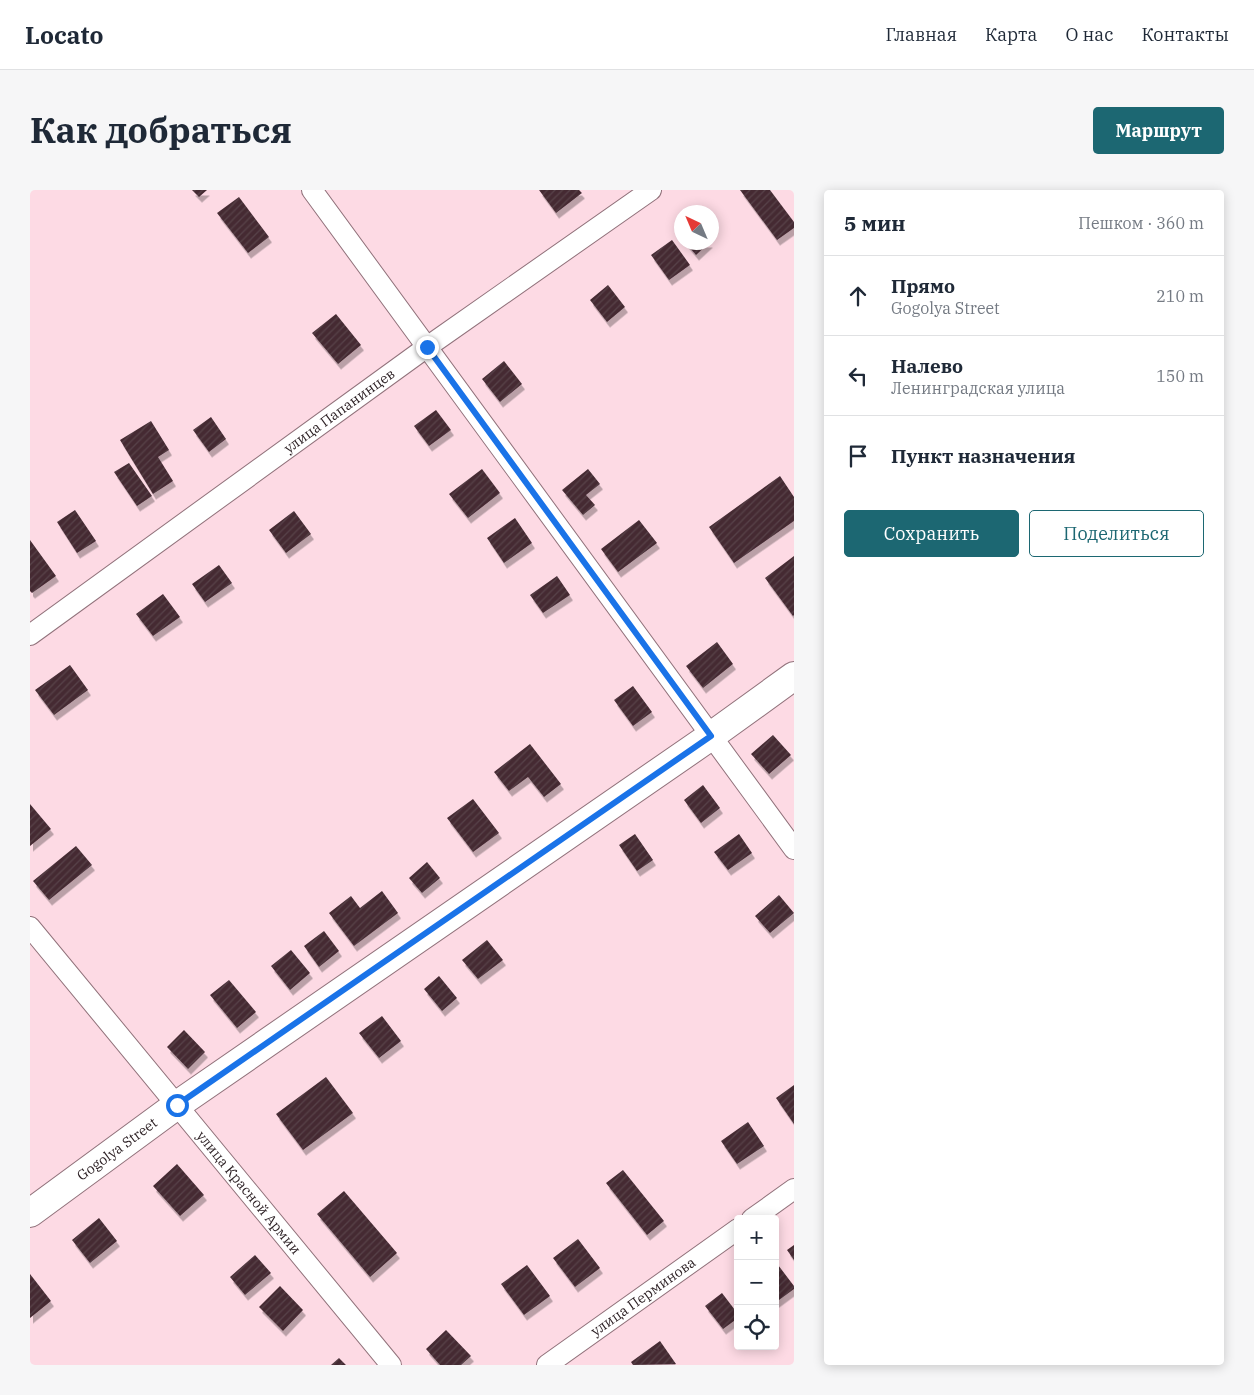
<!DOCTYPE html>
<html lang="ru">
<head>
<meta charset="utf-8">
<style>
	body { margin:0; font-family:"IBM Plex Serif",serif; background:#f6f6f7; color:#1f2937 }
	.controls { position:absolute; right:15px; bottom:15px; display:grid; overflow:hidden; border-radius:5px; box-shadow:0 2px 12px #0003 }
	.controls button { width:45px; height:45px; display:grid; place-items:center; padding:0; border:0; border-bottom:1px solid #e0e1e3; background:#fff; color:#1f2937; font:25px sans-serif }
	.compass { position:absolute; left:644px; top:15px; width:45px; height:45px; border-radius:50%; background:#fff; box-shadow:0 2px 12px #0003; rotate:316deg }
	.stop { position:absolute; width:15px; height:15px; margin:-11px; border:4px solid #1a73e8; border-radius:50%; background:#fff }
	.stop.end { background:#1a73e8; border-color:#fff; box-shadow:0 1px 5px #0008 }
	.list { margin:0; padding:0; list-style:none }
	h2 { display:flex; justify-content:space-between; align-items:center; height:65px; margin:0; padding:0 20px; font-size:21px }
	h2 small { font-size:16px; font-weight:400; color:#747a83 }
	.list li { display:grid; grid-template-columns:32px 1fr auto; gap:15px; align-items:center; box-sizing:border-box; height:80px; padding:0 20px; border-top:1px solid #e0e1e3 }
	.list b { display:block; font-size:19px; white-space:nowrap }
	.list p { margin:0; font-size:16px; white-space:nowrap; color:#747a83 }
	.list em { font-size:16px; font-style:normal; color:#747a83 }
	.actions { display:flex; gap:10px; padding:15px 20px }
	.actions a { flex:1; padding:11px 0; border:1px solid #1c6772; border-radius:5px; text-align:center; font-size:18px; color:#1c6772 }
	.actions .main { background:#1c6772; color:#fff }
	.icon { flex:none; width:28px; height:28px; fill:none; stroke:currentColor; stroke-width:2; stroke-linecap:round; stroke-linejoin:round }
	.map { position:relative; flex:none; width:764px; height:1175px; overflow:hidden; border-radius:5px }
	header { display:flex; align-items:center; gap:30px; box-sizing:border-box; height:70px; padding:0 25px; background:#fff; border-bottom:1px solid #e0e1e3 }
	header strong { font-size:24px }
	nav { display:flex; gap:28px; margin-inline-start:auto; font-size:18px }
	.intro { display:flex; align-items:center; justify-content:space-between; box-sizing:border-box; height:120px; padding:0 30px }
	h1 { margin:0; font-size:35px }
	.button { padding:12px 22px; border-radius:5px; background:#1c6772; color:#fff; font-size:18px; font-weight:700 }
	main { display:flex; gap:30px; padding:0 30px }
	aside { flex:1; background:#fff; border-radius:5px; box-shadow:0 2px 12px #0003 }
	.map>svg:first-child { display:block }
	.building { fill:url(#building-hatch); filter:url(#shadow) }
	.lines { fill:none; stroke-linecap:round; stroke-linejoin:round }
	.street-casing { stroke:#91727b; stroke-width:22 }
	.secondary-casing { stroke:#91727b; stroke-width:30 }
	.street { stroke:#fff; stroke-width:20 }
	.secondary { stroke:#fff; stroke-width:28 }
	.route { stroke:#1a73e8; stroke-width:6 }
	.labels { text-anchor:middle; dominant-baseline:central; stroke-width:5; stroke-linejoin:round; paint-order:stroke }
	.street-label { font-size:14px; fill:#291d21; stroke:#fff }
</style>
</head>
<body>
<header>
<strong>Locato</strong>
<nav><a>Главная</a><a>Карта</a><a>О нас</a><a>Контакты</a></nav>
</header>
<div class="intro"><h1>Как добраться</h1><a class="button">Маршрут</a></div>
<main>
<div class="map">
<svg width="764" height="1175" viewBox="0 0 764 1175">
	<defs>
		<pattern id="building-hatch" width="6" height="6" patternUnits="userSpaceOnUse" patternTransform="scale(1.25)"><rect width="6" height="6" fill="#452b33"/><path d="M-1 1l2-2M0 6l6-6M5 7l2-2" fill="none" stroke="#574148"/></pattern>
		<filter id="shadow"><feDropShadow dx="3" dy="5.5" stdDeviation="0" flood-color="#0004"/></filter>
	</defs>
	<rect width="100%" height="100%" fill="#fddae4"/>
	<path class="building" d="M162 0H177L169 7Z
		M509 0H549L552 3 526 23Z
		M710 0H740L764 32V38L747 50Z
		M209 7 239 47 218 63 187 23Z
		M642 50 660 75 639 90 621 65Z
		M655 52H680L666 65Z
		M578 95 595 117 577 132 560 110Z
		M306 124 331 155 308 174 282 143Z
		M474 171 492 194 470 212 452 189Z
		M406 220 421 240 399 256 384 236Z
		M181 227 196 249 179 262 163 240Z
		M121 231 139 260 128 267 143 291 123 304 90 250Z
		M99 273 122 306 107 316 84 282Z
		M452 279 470 303 438 328 419 304Z
		M558 279 570 294 556 305 565 315 553 325 532 300Z
		M750 286 764 307V331L704 373 679 337Z
		M45 320 66 351 47 363 27 332Z
		M264 321 281 344 256 363 239 340Z
		M485 328 502 353 474 373 457 348Z
		M609 330 627 353 588 382 571 359Z
		M0 350 26 386 2 403 0 401Z
		M764 366V425L763 426 735 388Z
		M189 375 202 393 175 412 162 394Z
		M527 386 540 405 513 423 500 405Z
		M133 404 150 427 123 446 106 424Z
		M687 452 703 474 673 498 656 476Z
		M40 475 58 500 24 525 5 500Z
		M603 496 622 522 603 536 584 510Z
		M743 545 761 565 739 584 721 564Z
		M500 554 531 594 514 607 498 587 479 601 464 582Z
		M673 595 690 618 671 633 654 610Z
		M443 609 469 643 443 662 417 628Z
		M0 614 21 639 0 656Z
		M605 644 623 670 607 681 589 655Z
		M709 644 722 663 698 680 684 662Z
		M46 656 62 675 19 710 3 691Z
		M397 672 410 688 392 703 379 688Z
		M352 701 368 723 324 756 299 723 321 706 330 718Z
		M749 705 764 723 740 743 725 726Z
		M294 741 309 761 289 777 274 756Z
		M457 750 473 770 448 789 432 770Z
		M261 760 280 783 260 800 241 776Z
		M409 786 427 808 412 821 394 799Z
		M199 790 226 822 207 838 180 805Z
		M352 826 371 851 349 868 329 843Z
		M154 840 175 862 158 879 137 857Z
		M296 887 323 923 273 960 246 924Z
		M764 895V934L746 908Z
		M718 932 734 956 707 974 691 951Z
		M147 974 174 1005 150 1026 123 996Z
		M593 980 634 1031 617 1045 576 993Z
		M314 1001 367 1063 340 1087 287 1024Z
		M69 1028 87 1051 60 1073 42 1050Z
		M548 1049 570 1078 545 1097 523 1068Z
		M764 1055V1070L757 1060Z
		M225 1065 241 1083 215 1105 200 1087Z
		M745 1071 764 1096V1099L745 1113Z
		M497 1075 520 1106 494 1125 471 1094Z
		M0 1084 21 1111 0 1128Z
		M250 1096 273 1120 253 1141 229 1117Z
		M692 1103 708 1124V1128L693 1139 675 1116Z
		M416 1140 441 1166 431 1175H410L396 1159Z
		M630 1151 646 1174 603 1175 601 1172Z
		M309 1168 316 1175H301Z"/>
	<g class="lines">
		<g class="street-casing">
			<g id="street">
				<path d="M282 0 764 659"/>
				<path id="s1" d="M0 445 397 157 621 0"/>
				<path id="s2" d="M0 737 361 1175"/>
				<path d="M722 1029 764 999"/>
				<path id="s3" d="M517 1175 708 1039"/>
			</g>
		</g>
		<g class="secondary-casing">
			<g id="secondary">
				<path id="s4" d="M0 1023 147 915 681 546 764 486"/>
			</g>
		</g>
		<use href="#street" class="street"/>
		<use href="#secondary" class="secondary"/>
	</g>
	<g class="lines">
		<path class="route" d="M147 915 681 546 397 157"/>
	</g>
	<g class="labels">
		<g class="street-label">
			<text stroke="none"><textPath href="#s1" startOffset="382">улица Папанинцев</textPath></text>
			<text stroke="none"><textPath href="#s4" startOffset="108">Gogolya Street</textPath></text>
			<text stroke="none"><textPath href="#s2" startOffset="344">улица Красной Армии</textPath></text>
			<text stroke="none"><textPath href="#s3" startOffset="118">улица Перминова</textPath></text>
		</g>
	</g>
</svg>
<div class="controls">
<button>+</button>
<button>−</button>
<button><svg class="icon" aria-label="locate" viewBox="0 0 24 24"><circle cx="12" cy="12" r="6"/><path d="M12 2v4M12 18v4M2 12h4M18 12h4"/></svg></button>
</div>
<svg class="compass" viewBox="-18 -18 36 36"><path d="M0-13l5 13h-10z" fill="#e53935"/><path d="M0 13l5-13h-10z" fill="#747a83"/></svg>
<div class="stop" style="left:147px;top:915px"></div>
<div class="stop end" style="left:397px;top:157px"></div>
</div>
<aside>
<h2>5 мин<small>Пешком · 360 m</small></h2>
<ul class="list">
<li><svg class="icon" aria-label="ahead" viewBox="0 0 24 24"><path d="M12 20V5M6 11l6-6 6 6"/></svg><div><b>Прямо</b><p>Gogolya Street</p></div><em>210 m</em></li>
<li><svg class="icon" aria-label="left" viewBox="0 0 24 24"><path d="M17 20v-9H6M10 6l-5 5 5 5"/></svg><div><b>Налево</b><p>Ленинградская улица</p></div><em>150 m</em></li>
<li><svg class="icon" aria-label="arrive" viewBox="0 0 24 24"><path d="M6 21V4h12l-3 4 3 4H6"/></svg><div><b>Пункт назначения</b></div></li>
</ul>
<div class="actions"><a class="main">Сохранить</a><a>Поделиться</a></div>
</aside>
</main>
</body>
</html>
